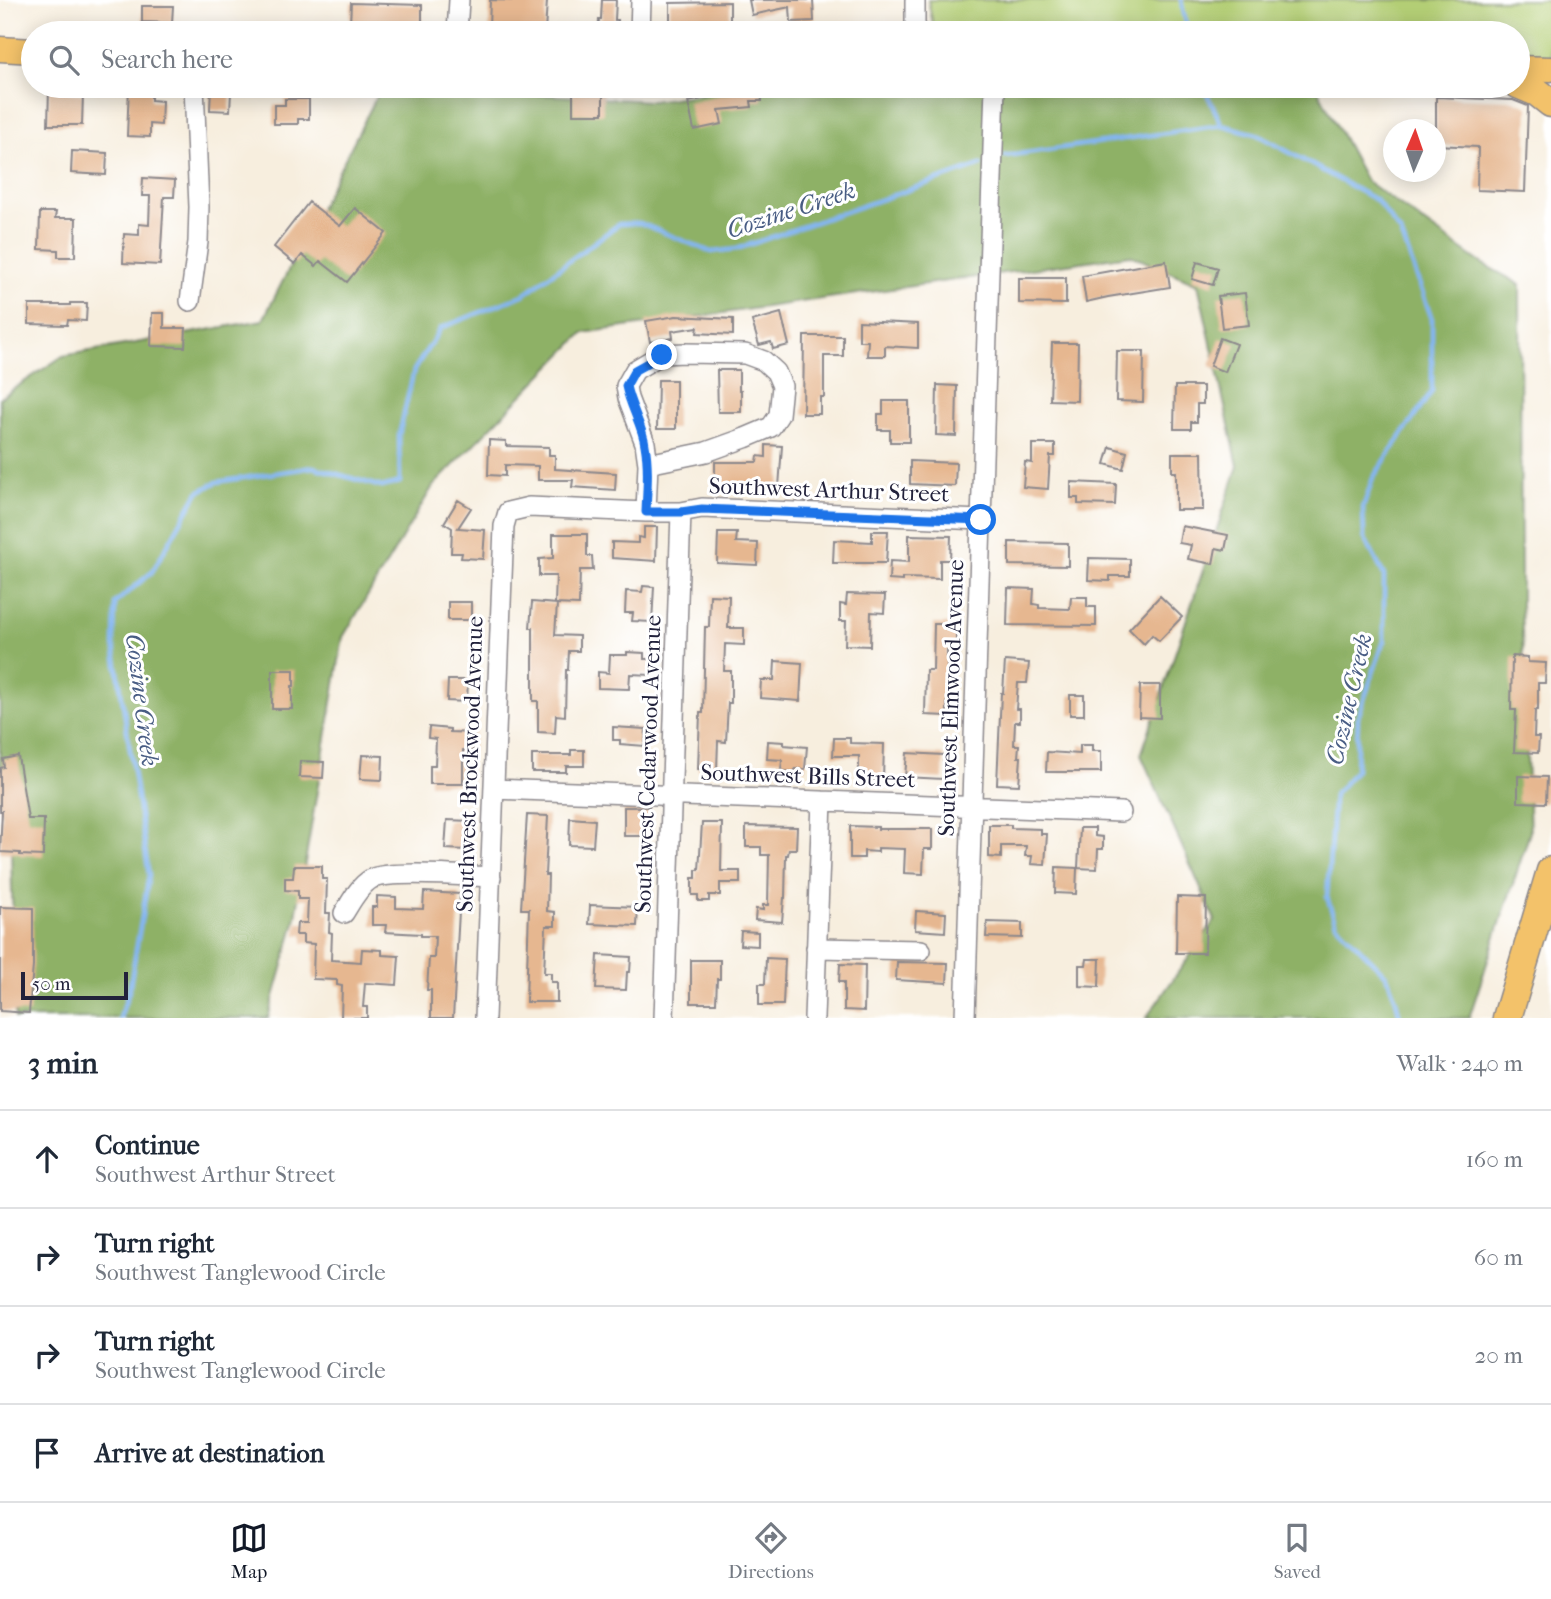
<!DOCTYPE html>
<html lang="en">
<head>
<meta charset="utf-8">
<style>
	body { margin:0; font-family:"IM FELL French Canon",serif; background:#f6f6f7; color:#1f2937 }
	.compass { position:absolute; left:1383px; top:119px; width:63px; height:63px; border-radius:50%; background:#fff; box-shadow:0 4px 18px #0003; rotate:2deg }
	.scale { position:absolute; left:21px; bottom:18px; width:107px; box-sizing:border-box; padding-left:7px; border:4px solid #22223b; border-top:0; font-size:19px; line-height:24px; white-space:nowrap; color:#22223b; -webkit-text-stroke:5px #fff; paint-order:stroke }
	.stop { position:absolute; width:21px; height:21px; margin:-16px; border:5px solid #1a73e8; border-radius:50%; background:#fff }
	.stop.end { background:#1a73e8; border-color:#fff; box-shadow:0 2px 7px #0008 }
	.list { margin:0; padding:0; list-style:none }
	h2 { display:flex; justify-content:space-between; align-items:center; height:91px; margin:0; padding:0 28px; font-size:30px }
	h2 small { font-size:23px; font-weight:400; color:#747a83 }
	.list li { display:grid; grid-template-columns:46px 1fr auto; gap:21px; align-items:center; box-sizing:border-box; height:98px; padding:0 28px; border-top:2px solid #e0e1e3 }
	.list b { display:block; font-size:26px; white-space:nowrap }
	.list p { margin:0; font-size:23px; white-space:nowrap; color:#747a83 }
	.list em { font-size:23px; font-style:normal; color:#747a83 }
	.icon { flex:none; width:38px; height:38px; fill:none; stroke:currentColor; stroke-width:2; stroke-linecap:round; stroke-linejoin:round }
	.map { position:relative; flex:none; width:1551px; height:1018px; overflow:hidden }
	.search { position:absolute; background:#fff; box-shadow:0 4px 18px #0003; left:21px; right:21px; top:21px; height:77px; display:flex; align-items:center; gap:18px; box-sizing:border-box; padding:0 24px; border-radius:38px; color:#747a83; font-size:26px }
	.sheet { height:483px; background:#fff }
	nav { display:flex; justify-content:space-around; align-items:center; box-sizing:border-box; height:98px; border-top:2px solid #e0e1e3; background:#fff; font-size:19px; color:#747a83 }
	nav a { display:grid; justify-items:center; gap:4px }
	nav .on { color:#111827 }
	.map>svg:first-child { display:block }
	.green { fill:#b3ce74; stroke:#6a7858; stroke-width:2 }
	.forest { fill:#8eb166; stroke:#586a50; stroke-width:2 }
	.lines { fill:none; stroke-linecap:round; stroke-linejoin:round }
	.stream { stroke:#84b6f1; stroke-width:4.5 }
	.building { fill:#e6b790 }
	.minor-casing { stroke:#8c888c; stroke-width:22 }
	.major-casing { stroke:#8c888c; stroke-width:27 }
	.highway-casing { stroke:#8c888c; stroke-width:31 }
	.minor { stroke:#fff; stroke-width:19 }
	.major { stroke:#f3c26a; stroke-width:24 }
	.highway { stroke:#f3c26a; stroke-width:28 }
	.route { stroke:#1a73e8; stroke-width:9 }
	.labels { text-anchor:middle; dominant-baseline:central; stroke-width:6; stroke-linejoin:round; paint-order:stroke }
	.street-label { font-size:23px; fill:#22223b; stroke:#fff }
	.water-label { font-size:24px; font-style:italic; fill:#495d84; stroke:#fff }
</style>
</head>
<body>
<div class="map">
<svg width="1551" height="1018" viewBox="0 0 1551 1018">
	<rect width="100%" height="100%" fill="#fff"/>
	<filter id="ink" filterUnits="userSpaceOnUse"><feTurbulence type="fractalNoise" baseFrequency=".0143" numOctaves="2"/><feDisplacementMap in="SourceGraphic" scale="14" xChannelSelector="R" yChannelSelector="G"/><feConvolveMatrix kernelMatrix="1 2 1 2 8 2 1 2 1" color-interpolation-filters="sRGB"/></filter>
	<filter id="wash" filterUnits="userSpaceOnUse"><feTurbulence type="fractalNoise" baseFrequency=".00686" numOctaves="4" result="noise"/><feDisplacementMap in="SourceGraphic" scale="28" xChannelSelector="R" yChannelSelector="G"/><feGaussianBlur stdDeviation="1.57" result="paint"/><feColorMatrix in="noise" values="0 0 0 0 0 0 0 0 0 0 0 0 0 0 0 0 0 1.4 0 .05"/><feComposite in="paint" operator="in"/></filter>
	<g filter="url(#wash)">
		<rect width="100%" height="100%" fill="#f7eede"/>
		<path class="green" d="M928 0H1551V68L1518 67V33H1035L933 25Z"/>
		<path class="forest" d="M382 86 651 101 761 86H1277L1317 88 1366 181 1481 263 1520 284 1521 606 1530 832 1469 1018H1146L1215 920 1141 755 1238 466 1198 284 1130 255 583 333 433 486 343 637 295 922 268 1018H15L11 849 0 802V398L63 356 263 320Z"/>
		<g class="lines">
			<path class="stream" d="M1181 0 1188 33
				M1203 86 1222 125
				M1005 156 1222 125 1256 134 1376 200 1401 233 1432 319V391L1373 478 1363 508 1364 537 1384 575V641L1358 717 1356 770 1334 795 1327 897 1336 924 1387 976 1396 1000 1400 1018
				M120 1018 129 991 149 875 114 645 115 603 152 572 198 492 217 482 313 467 382 487 400 482 399 435 414 370 441 328 523 295 619 224 640 223 711 252 737 249 981 165"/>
		</g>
		<g id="blocks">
			<path class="building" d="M490 0 547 1 545 31 489 28Z
				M602 0H616L615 20H618L617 33H598L599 19H601Z
				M749 0H813L814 21 791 22 790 7 752 15Z
				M730 2V32H711V27L670 28V3Z
				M351 3 422 5V25L350 24Z
				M142 6H173L172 23 142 22Z
				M129 86 151 87V100L162 101 161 125 150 124V137L127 136Z
				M731 86H761L762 101H751L752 107 719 110 722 124 694 130 688 102 731 93Z
				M49 88H68V93L83 94 82 125H48Z
				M211 88H224V92H231L230 111 210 110Z
				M573 89H603V114H573Z
				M1436 97 1513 100 1528 106 1525 192 1477 190 1478 147 1436 145Z
				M285 99H309V119H298V124H274V105H285Z
				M72 151 107 153 106 175 71 173Z
				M143 178 175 180 174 197H164L160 265 123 263 124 234 139 235V224L149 225 150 196H142Z
				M309 202 340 226 355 208 386 233 347 282 320 261 316 266 302 255 295 264 274 247Z
				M40 212H56L55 218H76L75 257H58V250L39 249Z
				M1166 261 1170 287 1108 297 1086 302 1082 276Z
				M1197 262 1218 268 1213 285 1192 279Z
				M1019 278H1066V304L1019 303Z
				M1245 293 1249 325 1222 328 1218 296Z
				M70 303H87L86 321 68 320 67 325 29 324V305H70Z
				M152 313H164V328H186L185 347 151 346Z
				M781 313 789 345 773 349 771 342 759 345 752 321Z
				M676 316 733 319V335L697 333 698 327 672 331 673 338 650 342 646 321Z
				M859 321 918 324V348L885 346V356H867L868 341H859Z
				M804 336H843V356H824V397H820V414H803Z
				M1220 338 1236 344 1225 372 1210 366Z
				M1052 343H1078L1077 401 1050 400Z
				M1117 351H1144L1143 402 1116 401Z
				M717 370H739V390H741V412H718Z
				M658 380H676V429H657Z
				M937 385 957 386 956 436 936 435Z
				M1175 386H1203V404H1197V422H1191V429H1174Z
				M883 401H909V442H890V430H878V414H883Z
				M489 440 506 441V446L549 447V455H555V469L616 473 615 490 572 487 573 480H538V466L505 465V476L488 475Z
				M1032 444H1055V456H1050L1048 489 1023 487 1025 462 1032 463Z
				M766 445 782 446 779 487 751 485 715 486V462H757L758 456 766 457Z
				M1110 447 1127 452 1123 469 1105 464Z
				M1172 453H1202L1203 510H1176V472H1172Z
				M910 461 956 463 955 486 910 484Z
				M1071 482 1116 484 1115 505 1078 504V498H1071Z
				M458 500 471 508 458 528 485 530 483 559 461 558 462 553H451L452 528 444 523Z
				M1182 526 1228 535 1225 550 1216 548 1213 564 1188 559 1191 545 1179 543Z
				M644 527H657L656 561 612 558V542L638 543V537L644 538Z
				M872 531H888L886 563H833L834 540 872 542Z
				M718 533H737L736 542 758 543 757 565 717 563Z
				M553 534H587V556H592L593 570H580L579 605 555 604 556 576H539V559L553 558Z
				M909 535 951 536 950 560H940V579L902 578V581L889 580 890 561 909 562Z
				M1009 542 1068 543V566L1009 565Z
				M1089 558 1130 559V576H1110V581L1088 580Z
				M643 586 654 587 652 622 632 621 633 613H625L626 591 642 592Z
				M1008 588 1034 589 1033 604 1039 605V608L1070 609 1071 597H1087V607H1096V626L1007 625Z
				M847 594 885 595 884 613 871 612 870 646 845 645 846 621H840V604L846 605Z
				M710 595 729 596 728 628H744V645L725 644 724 671H731V703H728L726 742 718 741 717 770 698 769 700 713H703L705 627H709Z
				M1160 596 1182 617 1159 641 1152 635 1144 644 1129 629Z
				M448 602H471V620H448Z
				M532 602 557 604 555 635 579 636V651H569L568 670H566L565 716 556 715 555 733 538 732V701H533V628H530Z
				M934 624H956V650H947V716L925 715 926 670H933Z
				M627 652 644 653V659H653L652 675 630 674 629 689 598 688V672L609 673 610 655H627Z
				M1512 656 1528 657V662L1546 663 1545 683H1538V710H1535L1534 737H1539L1538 753 1514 752 1516 710H1511Z
				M775 661 802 663 800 701 760 698 761 680H774Z
				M1005 661 1029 663 1027 683H1018L1016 709H1020V722H1015L1014 745H1019L1018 757H1021L1019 785 997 784 1001 693H1003Z
				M272 670H294V686H292V709H272Z
				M448 680H468L467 702 447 701Z
				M1140 685H1160V718L1139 717Z
				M1070 695H1084V715H1070Z
				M429 727 450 729V732L474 733 473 751 463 750V784H430V766H435L436 739 428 738Z
				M613 727 646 729 645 746 620 744V740H613Z
				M834 738H850V743L884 744 883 780H859V756H833Z
				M768 741 784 742V745L807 747 805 769H795V772L781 771 782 760 767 759Z
				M1080 745H1092V751H1101V772H1046L1047 752 1080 754Z
				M571 750H584V766H566V772H532V755H571Z
				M907 753 944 755 943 779 905 777Z
				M362 755 383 756 382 780 360 779Z
				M18 756 28 819H44L43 856 20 855V853L0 852 2 811H0V768L4 767 3 759Z
				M300 761 324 762 323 778 299 777Z
				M1518 776 1547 777 1546 803 1518 802Z
				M624 807H649V836H624Z
				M527 815 548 816 545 875H548L547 911 555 912V926H546L544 973H551V982H557V1002H526L529 909H521Z
				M570 818 595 820 593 846 569 845Z
				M447 820 470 821 468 850 445 849Z
				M702 823H722L721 871H740V883H720V895H709V901H698V895H692V878H696V870H699Z
				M989 825H1011V828L1041 829V834H1047L1045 865 1031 864 1032 856H1025L1026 846H1001V858L989 857Z
				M746 826 797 827 796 849H789L788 855H786L785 898H784L782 922 755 920 756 909 763 910V905H768L769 855H761V847H746Z
				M850 826 878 827V829H932V849H924L923 874 904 873 905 849 878 848V852L864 851V858H850Z
				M1080 828H1095V836L1103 837V849H1098L1097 869 1078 868Z
				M294 866H322V879H327L326 913H330L329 932 332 933 331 960 361 962 362 949 382 950V955L399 956 397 985 365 983 363 1007H367V1018H341L342 986 337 985V980L313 979 314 944 303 943V935H296L297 923H307L308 899H298V891L285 890V878H293Z
				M1056 867 1077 868 1076 894 1055 893Z
				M424 892 460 894 453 1018H431V990H427L429 958H434L435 936H421V934L385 932 386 925H372V907H377V896L396 897V908L423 909Z
				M1177 897 1206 898 1205 953H1176Z
				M590 905 638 907 637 926 589 924Z
				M0 907 33 908V966L29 1013 0 1011Z
				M916 911 946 913 945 932 915 930Z
				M987 922 1022 923V938L986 937Z
				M741 931 758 932V946L740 945Z
				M598 955 631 957 630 972H627L626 990 596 989Z
				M766 958 785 959 783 1005H759V984H765Z
				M1087 959H1100L1099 987 1079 986V965H1086Z
				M691 960H720V979H717L716 1003H691Z
				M897 962 948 963 947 983 896 980Z
				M840 964 865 965 864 1011 844 1010V982H839Z"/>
		</g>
	</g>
	<g filter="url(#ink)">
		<use href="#blocks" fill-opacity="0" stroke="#8c888c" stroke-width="2"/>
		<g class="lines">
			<g class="minor-casing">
				<path id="minor" d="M457 33 459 0
					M640 33 641 0
					M915 33V0
					M190 301 198 242 199 207 194 86
					M685 353 745 354 764 361 776 372 782 386 779 415 771 427 745 438 706 452 648 464 645 443 628 398 626 386 635 370 662 354Z
					M646 512 648 464
					M494 789 1121 812
					M344 913C351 902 359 886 371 879 388 870 467 876 491 877
					M816 948 921 950
					M485 1018 504 526 508 512 529 507 646 512H681L702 508 981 520
					M664 1018 681 512
					M814 1018 822 801
					M965 1018 995 86"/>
			</g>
			<g class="major-casing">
				<path id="major" d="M0 49 33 51
					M1518 68 1551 69"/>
			</g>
			<g class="highway-casing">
				<path id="highway" d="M1518 84 1537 92 1551 103
					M1507 1018 1551 871"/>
			</g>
			<use href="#minor" class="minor"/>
			<use href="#major" class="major"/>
			<use href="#highway" class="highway"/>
		</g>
	</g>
	<g class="lines" filter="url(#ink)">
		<path class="route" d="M662 355 635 370 626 386C630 406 643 427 645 445 649 467 647 489 646 512H681L702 509 981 520"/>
	</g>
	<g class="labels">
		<g class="street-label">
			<text transform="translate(829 490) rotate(2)">Southwest Arthur Street</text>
			<text transform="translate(951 698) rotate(-88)">Southwest Elmwood Avenue</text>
			<text transform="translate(470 764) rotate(-88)">Southwest Brockwood Avenue</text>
			<text transform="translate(648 764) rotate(-88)">Southwest Cedarwood Avenue</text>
			<text transform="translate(808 776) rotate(2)">Southwest Bills Street</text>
		</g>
		<g class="water-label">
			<text transform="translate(791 210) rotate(-18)">Cozine Creek</text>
			<text transform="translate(1349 699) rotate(-77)">Cozine Creek</text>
			<text transform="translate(142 700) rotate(83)">Cozine Creek</text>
		</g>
	</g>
</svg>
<svg class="compass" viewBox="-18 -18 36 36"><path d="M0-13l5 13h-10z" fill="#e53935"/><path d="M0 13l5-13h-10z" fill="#747a83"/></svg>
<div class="scale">50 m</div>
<div class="stop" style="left:981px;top:520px"></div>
<div class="stop end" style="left:662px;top:355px"></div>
<div class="search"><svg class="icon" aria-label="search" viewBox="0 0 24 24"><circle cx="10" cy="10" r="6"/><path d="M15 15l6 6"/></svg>Search here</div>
</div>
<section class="sheet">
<h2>3 min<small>Walk · 240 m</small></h2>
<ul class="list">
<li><svg class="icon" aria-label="ahead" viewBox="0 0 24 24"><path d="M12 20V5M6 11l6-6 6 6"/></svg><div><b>Continue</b><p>Southwest Arthur Street</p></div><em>160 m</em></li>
<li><svg class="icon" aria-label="right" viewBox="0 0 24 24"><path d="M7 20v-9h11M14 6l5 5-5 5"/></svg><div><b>Turn right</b><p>Southwest Tanglewood Circle</p></div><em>60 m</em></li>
<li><svg class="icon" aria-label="right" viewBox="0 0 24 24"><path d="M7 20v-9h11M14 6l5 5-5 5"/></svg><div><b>Turn right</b><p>Southwest Tanglewood Circle</p></div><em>20 m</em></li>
<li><svg class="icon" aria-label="arrive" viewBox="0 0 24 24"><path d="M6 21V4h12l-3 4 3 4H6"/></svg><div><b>Arrive at destination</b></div></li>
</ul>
</section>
<nav>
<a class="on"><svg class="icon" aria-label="map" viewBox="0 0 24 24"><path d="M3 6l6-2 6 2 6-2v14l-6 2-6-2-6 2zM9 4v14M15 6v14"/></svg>Map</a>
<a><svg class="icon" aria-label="directions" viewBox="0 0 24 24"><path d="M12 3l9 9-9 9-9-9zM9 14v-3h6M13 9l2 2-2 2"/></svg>Directions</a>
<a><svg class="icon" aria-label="saved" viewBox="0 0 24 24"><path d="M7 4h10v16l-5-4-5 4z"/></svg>Saved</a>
</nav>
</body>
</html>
